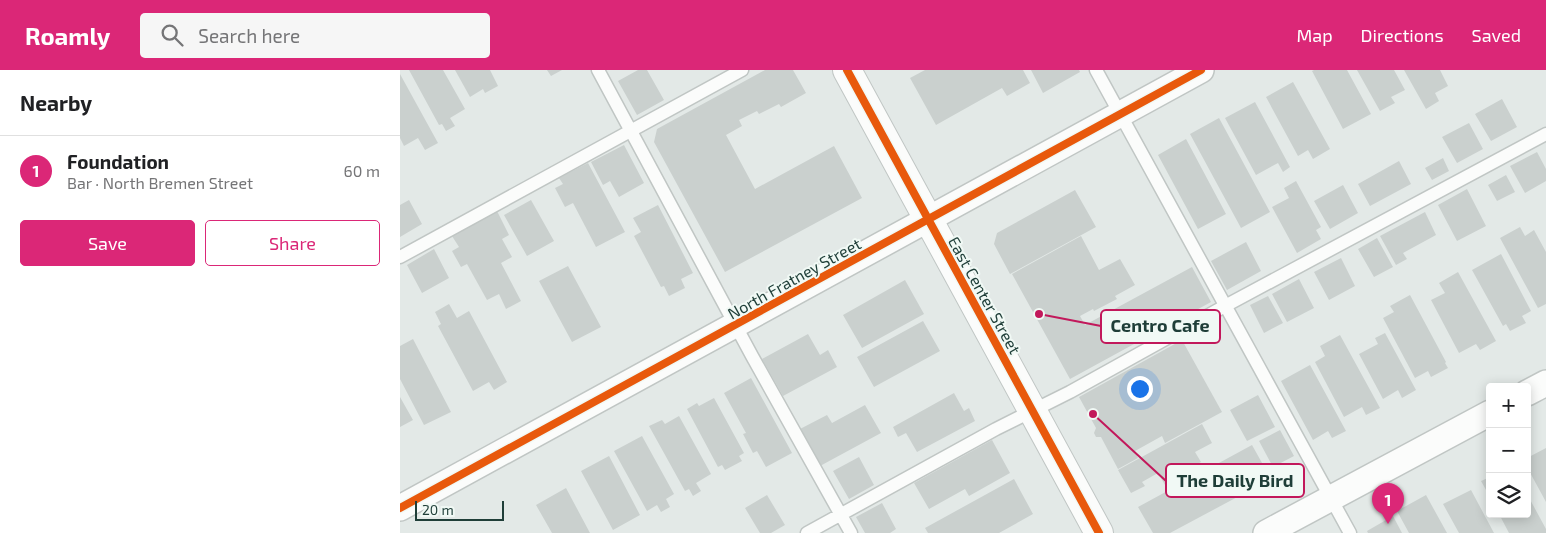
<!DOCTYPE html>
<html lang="en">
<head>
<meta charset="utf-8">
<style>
	body { margin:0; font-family:"Exo 2",sans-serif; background:#f6f6f6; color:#202124 }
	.controls { position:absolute; right:15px; bottom:15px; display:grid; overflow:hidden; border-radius:5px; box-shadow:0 2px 12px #0003 }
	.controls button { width:45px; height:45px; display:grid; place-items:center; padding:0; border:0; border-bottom:1px solid #e0e0e0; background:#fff; color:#202124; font:25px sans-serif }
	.scale { position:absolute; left:15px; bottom:12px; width:89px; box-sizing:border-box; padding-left:5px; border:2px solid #1f3e38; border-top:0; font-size:14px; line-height:18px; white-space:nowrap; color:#1f3e38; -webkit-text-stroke:4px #f1f9f5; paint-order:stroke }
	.you { position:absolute; left:739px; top:318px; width:18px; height:18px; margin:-12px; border:4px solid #fff; border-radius:50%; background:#1a73e8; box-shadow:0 0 0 8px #1a73e833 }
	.badge { display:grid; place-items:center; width:32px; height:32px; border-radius:50%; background:#db2777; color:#fff; font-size:16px; font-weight:700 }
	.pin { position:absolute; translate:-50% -41px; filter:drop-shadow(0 1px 2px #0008) }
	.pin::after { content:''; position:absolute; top:26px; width:18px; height:15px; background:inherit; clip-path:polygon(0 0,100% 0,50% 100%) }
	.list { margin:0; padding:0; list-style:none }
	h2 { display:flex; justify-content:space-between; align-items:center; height:65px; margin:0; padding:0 20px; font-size:21px }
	h2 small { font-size:16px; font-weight:400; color:#757577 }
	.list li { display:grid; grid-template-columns:32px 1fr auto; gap:15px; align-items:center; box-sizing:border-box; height:70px; padding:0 20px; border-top:1px solid #e0e0e0 }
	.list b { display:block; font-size:19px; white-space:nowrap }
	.list p { margin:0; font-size:16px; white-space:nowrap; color:#757577 }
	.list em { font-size:16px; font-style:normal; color:#757577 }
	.actions { display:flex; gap:10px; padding:15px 20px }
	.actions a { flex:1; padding:11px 0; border:1px solid #db2777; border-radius:5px; text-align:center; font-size:18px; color:#db2777 }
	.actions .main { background:#db2777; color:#fff }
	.icon { flex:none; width:28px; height:28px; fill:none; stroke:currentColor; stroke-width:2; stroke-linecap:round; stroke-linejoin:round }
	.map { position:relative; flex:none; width:1146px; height:463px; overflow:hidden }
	header { display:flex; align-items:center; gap:30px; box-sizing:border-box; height:70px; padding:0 25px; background:#db2777; color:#fff }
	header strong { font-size:24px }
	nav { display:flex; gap:28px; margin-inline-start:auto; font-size:18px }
	.search { width:350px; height:45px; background:#f6f6f6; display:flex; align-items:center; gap:12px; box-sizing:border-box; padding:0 18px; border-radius:5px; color:#757577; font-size:19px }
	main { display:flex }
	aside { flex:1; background:#fff }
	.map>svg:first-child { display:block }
	.building { fill:#cad0ce }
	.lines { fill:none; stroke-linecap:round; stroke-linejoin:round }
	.service-casing { stroke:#c0c6c4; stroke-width:15 }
	.minor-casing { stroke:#c0c6c4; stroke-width:28 }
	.tertiary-casing { stroke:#c0c6c4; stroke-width:30 }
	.service { stroke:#fbfcfb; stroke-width:12 }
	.minor { stroke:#fbfcfb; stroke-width:25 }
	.tertiary { stroke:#fbfcfb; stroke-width:28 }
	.cycleway-casing { stroke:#f1f9f5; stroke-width:11 }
	.cycleway { stroke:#e8590c; stroke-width:8 }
	.labels { text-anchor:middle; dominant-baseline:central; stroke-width:4; stroke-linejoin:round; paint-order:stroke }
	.street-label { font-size:16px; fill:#1f3e38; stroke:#f1f9f5 }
	.leader { fill:none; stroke:#c2185b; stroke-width:2 }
	.callout-dot { fill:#c2185b; stroke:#f1f9f5; stroke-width:2 }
	.callout { fill:#f1f9f5; stroke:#c2185b; stroke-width:2 }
	.callout-label { font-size:18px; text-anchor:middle; font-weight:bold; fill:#1f3e38 }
</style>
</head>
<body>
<header>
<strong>Roamly</strong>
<div class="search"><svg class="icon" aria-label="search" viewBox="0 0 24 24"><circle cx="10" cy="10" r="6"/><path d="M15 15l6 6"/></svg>Search here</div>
<nav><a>Map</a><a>Directions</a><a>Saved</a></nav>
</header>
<main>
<aside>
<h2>Nearby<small></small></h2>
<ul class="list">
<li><span class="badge">1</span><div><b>Foundation</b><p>Bar · North Bremen Street</p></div><em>60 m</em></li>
</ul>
<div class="actions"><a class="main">Save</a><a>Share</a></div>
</aside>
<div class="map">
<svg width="1146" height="463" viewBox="0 0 1146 463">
	<rect width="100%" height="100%" fill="#e3e9e7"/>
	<path class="building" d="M9 0H43L65 39 50 48 55 56 46 61 42 54 39 55Z
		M55 0H90L98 16 85 23 83 19 70 27Z
		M147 0H162L151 6Z
		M238 0H247L264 30 237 45 218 11Z
		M365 0H393L406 23 381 37 379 34 359 44 357 41 339 50 342 56 326 65 355 119 434 76 462 128 325 202 254 72 257 59Z
		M525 0H623L630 13 607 26 602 18 536 55 510 8Z
		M631 0H679L680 2 643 23Z
		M914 0H947L971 44 943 59 912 1Z
		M957 0H994L1005 20 991 27 995 33 980 41Z
		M1004 0H1040L1048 16 1035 23 1039 31 1026 39Z
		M0 4 38 73 25 80 18 68 4 76 0 68Z
		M893 12 930 79 913 89 908 80 898 86 866 27Z
		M1102 29 1117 57 1091 71 1075 44Z
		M855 32 890 97 883 102 878 93 856 105 825 48Z
		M819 48 870 142 841 158 790 64Z
		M1069 53 1083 79 1057 93 1042 67Z
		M786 69 826 144 798 159 758 85Z
		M224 75 244 113 219 127 210 111 203 115 191 92Z
		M1137 82 1146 99V111L1125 123 1110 96Z
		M1043 88 1049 101 1032 110 1025 98Z
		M999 91 1011 114 970 136 958 114Z
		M188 93 225 162 196 177 173 133 165 137 155 118 163 114 159 108Z
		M1106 105 1115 122 1097 131 1088 115Z
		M896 111 921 157 916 160 921 169 897 183 872 137 889 128 884 118Z
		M943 115 958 143 930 159 914 131Z
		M1067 119 1086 156 1057 171 1038 135Z
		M675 120 696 157 610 204 594 174 597 163Z
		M9 130 22 154 0 167V135Z
		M131 130 154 171 127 186 104 145Z
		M258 135 293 203 281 209 285 218 269 226 264 216 261 217 234 166 241 162 233 148Z
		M97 141 109 165 102 169 112 187 101 193 121 231 106 239 99 224 87 230 67 194 61 197 52 181 59 177 52 166Z
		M1025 142 1036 165 1003 183 1007 189 996 195 980 166Z
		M1120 157 1125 166 1134 160 1146 182V234L1138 238 1100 168Z
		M681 166 699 200 720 189 735 215 715 226 717 229 694 241 693 239 680 246 685 255 792 197 811 232 670 309 612 204Z
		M977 168 993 197 974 207 958 179Z
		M846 172 861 201 827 220 811 191Z
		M34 179 49 208 22 223 7 195Z
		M1101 184 1131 241 1122 246 1126 253 1110 261 1106 254 1103 256 1072 200Z
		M941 188 955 216 929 230 914 202Z
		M168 196 201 257 172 272 139 211Z
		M1058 202 1096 271 1080 280 1076 274 1059 283 1031 230 1045 223 1039 213Z
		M899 209 914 238 887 252 872 224Z
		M505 210 524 244 462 278 443 245Z
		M1010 225 1046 292 1045 293 1048 298 1031 307 1028 301 1015 308 983 248 994 242 990 236Z
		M868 226 883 253 864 263 850 235Z
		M49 234 57 248 69 241 107 312 94 320 89 312 73 321 38 256 41 254 35 242Z
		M523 251 540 281 474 317 457 287Z
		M985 263 1016 320 1002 328 998 320 983 329 959 284 978 274 975 268Z
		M408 264 420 285 428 280 437 297 383 326 362 289Z
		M940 265 980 338 966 345 962 337 944 347 915 292 925 286 920 276Z
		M13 269 51 342 24 355 0 309V276Z
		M782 270 822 342 765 373 762 366 735 381 738 388 718 399 701 367H696L694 363 696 358 679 327Z
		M910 295 946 361 932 368 928 361 913 370 881 311Z
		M351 308 392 383 366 397 357 381 353 383 343 364 346 363 324 323Z
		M554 323 564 341 569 338 575 351 517 382 506 363 498 367 493 357Z
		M858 325 875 357 847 371 830 340Z
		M0 327 13 350 0 357Z
		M314 328 344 383 339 386 342 391 325 400 322 395 318 397 287 339 297 333 299 336Z
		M465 335 481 363 420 396 400 359 427 345 432 353Z
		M279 346 311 404 296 413 301 421 293 426 289 419 285 421 249 356 262 350 265 354Z
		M802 354 812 373 795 382 801 392 785 401 786 403 765 415 758 403 742 412 745 416 731 423 718 400Z
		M880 360 894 386 873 397 859 371Z
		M242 366 274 424 266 429 270 437 261 442 257 435 247 441 214 381Z
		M592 370 610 403 569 426 565 419 529 439 514 413Z
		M852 375 871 409 770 463H753L738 437Z
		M1146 378V432L1127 397V388Z
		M209 386 240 445 213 460 181 401Z
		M459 387 474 415 449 429 433 401Z
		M1090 407V427L1081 411Z
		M614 409 633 444 599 463H528L525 458Z
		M166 418 190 463H152L136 435Z
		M1071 420 1094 463H1059L1043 434Z
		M1127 424 1146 459V463H1109L1099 444H1127Z
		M367 425 385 455 371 463H360L345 438Z
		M1026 425 1047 463H1009L997 441Z
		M482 433 496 459 490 463H465L456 447Z
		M993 446 1002 463H968L967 461Z"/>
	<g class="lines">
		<g class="service-casing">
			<path id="service" d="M198 0 352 286 451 463
				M696 0 950 463
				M0 187 342 0
				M407 463 596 359 670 322 825 236 1146 64"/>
		</g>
		<g class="minor-casing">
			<path id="minor" d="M1127 323 1146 313
				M0 438 801 0
				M866 463 1090 343"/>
		</g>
		<g class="tertiary-casing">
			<path id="tertiary" d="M447 0 699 463"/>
		</g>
		<use href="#service" class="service"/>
		<use href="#minor" class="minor"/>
		<use href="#tertiary" class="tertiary"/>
		<g class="cycleway-casing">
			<path id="cycleway" d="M447 0 699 463
				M0 438 801 0"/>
		</g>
		<use href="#cycleway" class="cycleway"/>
	</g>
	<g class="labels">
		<g class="street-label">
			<text transform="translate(394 208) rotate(-29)">North Fratney Street</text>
			<text transform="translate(585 225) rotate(61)">East Center Street</text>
		</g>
	</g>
	<path class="leader" d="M639 244L701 256M693 344L766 411"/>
	<g class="callout-dot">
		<circle cx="639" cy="244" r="5"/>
		<circle cx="693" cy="344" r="5"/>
	</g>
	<g class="callout">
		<rect x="701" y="240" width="119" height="33" rx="5"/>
		<rect x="766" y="394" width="138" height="33" rx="5"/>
	</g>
	<g class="callout-label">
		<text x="760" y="262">Centro Cafe</text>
		<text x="835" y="417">The Daily Bird</text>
	</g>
</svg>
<div class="controls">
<button>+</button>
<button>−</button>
<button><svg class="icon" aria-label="layers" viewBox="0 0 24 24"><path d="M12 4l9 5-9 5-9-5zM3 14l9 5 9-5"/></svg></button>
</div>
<div class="scale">20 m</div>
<div class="you"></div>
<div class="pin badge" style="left:988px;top:454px">1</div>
</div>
</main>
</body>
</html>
